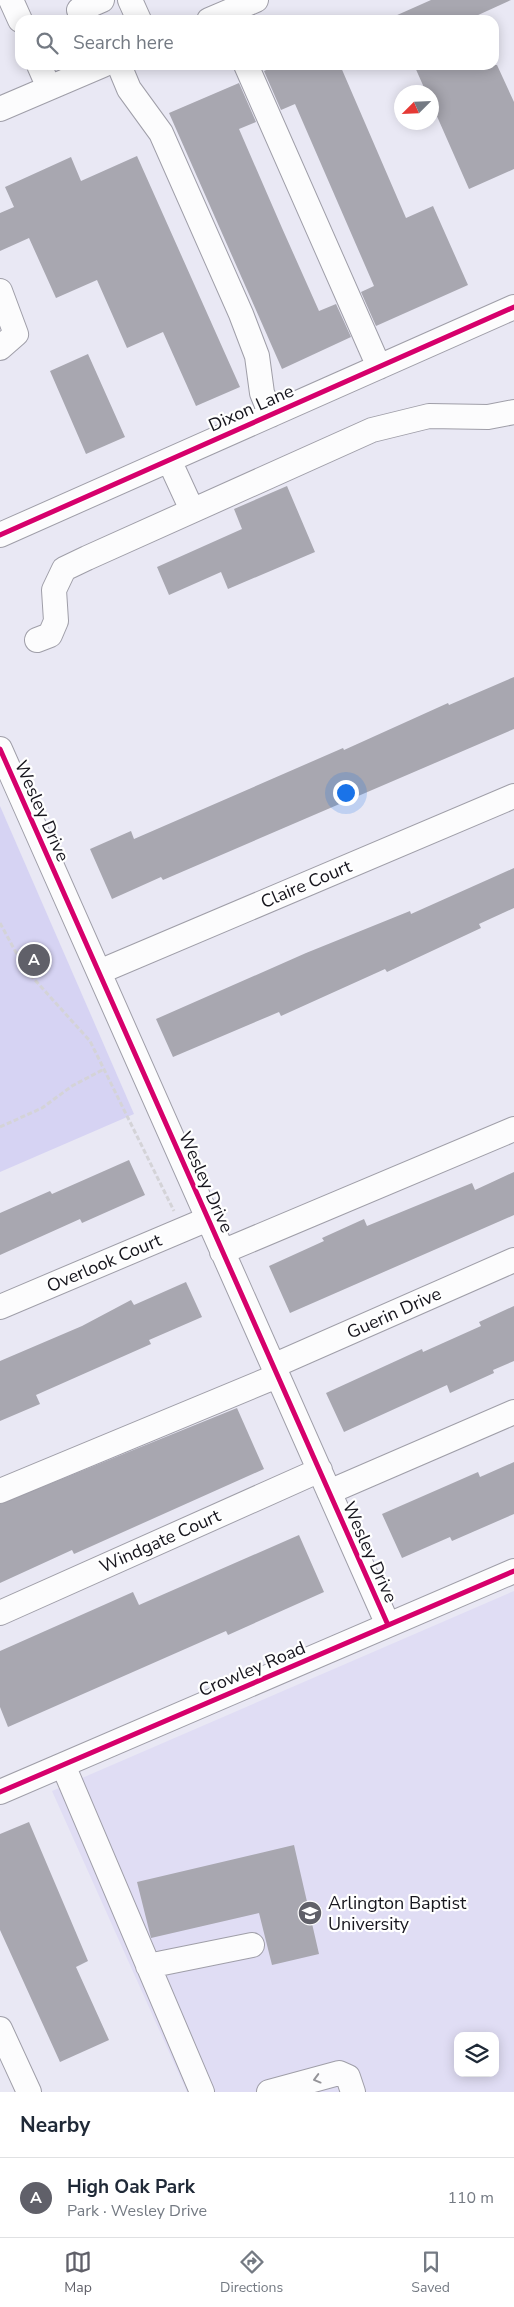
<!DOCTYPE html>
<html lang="en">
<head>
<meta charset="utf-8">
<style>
	body { margin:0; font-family:"Nunito Sans",sans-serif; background:#f6f6f7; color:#1f2937 }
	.controls { position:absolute; right:15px; bottom:15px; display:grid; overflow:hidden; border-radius:10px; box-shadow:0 2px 12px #0003 }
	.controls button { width:45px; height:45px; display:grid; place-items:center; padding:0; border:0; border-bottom:1px solid #e0e1e3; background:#fff; color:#1f2937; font:25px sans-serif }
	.compass { position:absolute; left:394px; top:85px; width:45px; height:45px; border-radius:50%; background:#fff; box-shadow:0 2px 12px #0003; rotate:246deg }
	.you { position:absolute; left:345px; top:792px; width:18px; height:18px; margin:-12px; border:4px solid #fff; border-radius:50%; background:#1a73e8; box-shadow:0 0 0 8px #1a73e833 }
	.badge { display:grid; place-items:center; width:32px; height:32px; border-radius:50%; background:#606069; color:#fff; font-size:16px; font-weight:700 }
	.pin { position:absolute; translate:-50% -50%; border:2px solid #fff; box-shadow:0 1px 5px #0006 }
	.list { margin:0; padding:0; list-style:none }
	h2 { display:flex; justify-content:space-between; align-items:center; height:65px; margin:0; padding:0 20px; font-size:21px }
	h2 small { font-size:16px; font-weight:400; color:#747a83 }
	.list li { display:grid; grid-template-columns:32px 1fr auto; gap:15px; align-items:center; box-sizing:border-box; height:80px; padding:0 20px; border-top:1px solid #e0e1e3 }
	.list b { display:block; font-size:19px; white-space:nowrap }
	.list p { margin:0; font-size:16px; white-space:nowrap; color:#747a83 }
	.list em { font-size:16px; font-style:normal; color:#747a83 }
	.icon { flex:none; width:28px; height:28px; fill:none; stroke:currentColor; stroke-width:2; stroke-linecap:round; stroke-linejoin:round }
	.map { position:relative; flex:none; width:514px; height:2092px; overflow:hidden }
	.search { position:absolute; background:#fff; box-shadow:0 2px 12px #0003; left:15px; right:15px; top:15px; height:55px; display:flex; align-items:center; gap:12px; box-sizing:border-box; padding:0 18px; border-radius:15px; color:#747a83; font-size:19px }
	.sheet { height:145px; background:#fff }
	nav { display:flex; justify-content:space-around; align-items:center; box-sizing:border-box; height:70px; border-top:1px solid #e0e1e3; background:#fff; font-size:14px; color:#747a83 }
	nav a { display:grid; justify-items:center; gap:2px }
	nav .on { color:#606069 }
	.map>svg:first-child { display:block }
	.built { fill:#e0ddf4; fill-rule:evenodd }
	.green { fill:#d6d3f3 }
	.building { fill:#a8a7b0 }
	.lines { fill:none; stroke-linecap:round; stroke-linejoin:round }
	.minor-casing { stroke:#9f9ea8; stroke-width:26 }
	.path { stroke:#d4d3d7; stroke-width:3; stroke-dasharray:5 2.5; stroke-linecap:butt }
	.minor { stroke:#fcfcfd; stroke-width:24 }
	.cycleway-casing { stroke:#fff; stroke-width:8 }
	.cycleway { stroke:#d6006c; stroke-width:5 }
	.oneway { stroke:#959499 }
	.labels { text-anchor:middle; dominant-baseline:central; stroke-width:4.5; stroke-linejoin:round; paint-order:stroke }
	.street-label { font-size:18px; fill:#17161e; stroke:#fff }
	.poi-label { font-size:18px; fill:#17161e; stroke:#fff; text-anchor:start }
</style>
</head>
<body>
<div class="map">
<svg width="514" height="2092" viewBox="0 0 514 2092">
	<rect width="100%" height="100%" fill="#e9e8f4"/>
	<path class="built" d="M514 1591V2092H187L52 1791ZM458 2036H495V2073H458Z"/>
	<path class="green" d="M0 806 134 1114 0 1172Z"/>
	<path class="building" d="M431 0H511L476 16 477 20H386Z
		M278 65H340L406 218 433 206 468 285 376 326 361 292 374 286 295 104 281 110 264 71Z
		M414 65H497L514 102V169L469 189 432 105V92H426Z
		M239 83 256 122 239 129 282 228 319 311 336 304 351 337 282 369 169 113Z
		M137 156 240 387 196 406 163 332 127 348 97 280 56 298 29 238 0 251V213L14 207 5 187 71 157 81 181Z
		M88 354 125 437 86 454 50 371Z
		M287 486 315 552 228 589 221 572 169 595 157 567 242 529 234 509Z
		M514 677V729L163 880 161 877 112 899 90 849 131 831 134 839 343 748 344 750 448 703 449 705Z
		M514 868V908L479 924 481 928 387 972 385 969 281 1016 279 1012 173 1057 156 1019 306 953 410 911 411 914Z
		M129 1160 145 1195 82 1223 80 1219 0 1255V1213L50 1191 52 1194Z
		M514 1172V1215L290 1313 269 1266 324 1241 322 1238 364 1219 367 1226 472 1183 475 1190Z
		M186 1282 202 1317 149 1340 151 1344 36 1395 40 1404 0 1421V1361L82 1326 131 1300 134 1305Z
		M514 1306V1361L493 1370 494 1373 450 1393 447 1385 344 1432 326 1393 422 1349 423 1352 481 1326 479 1322Z
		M237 1408 264 1469 74 1554 72 1550 0 1583V1504Z
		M514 1462V1514L452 1541 450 1537 402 1558 382 1514 478 1472 480 1477Z
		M299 1535 324 1592 228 1635 226 1631 8 1727 0 1707V1651L133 1592 139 1605Z
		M29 1822 88 1961 76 1967 109 2040 60 2062 0 1930V1834Z
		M294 1845 319 1954 272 1965 259 1913 151 1938 137 1882Z"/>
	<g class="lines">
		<g class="minor-casing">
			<path id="minor" d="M11 0 20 20
				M130 0 139 20
				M79 10 102 0
				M209 20 256 0
				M39 65 49 88
				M119 65 129 89 161 133 241 314 257 356 262 393 271 415
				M246 65 379 367
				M0 109 103 65
				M0 291 16 334 0 348
				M169 460 192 510
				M0 535 514 307
				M37 640 50 635 56 621 54 590 64 569 87 558 372 430 429 416 488 417 514 412
				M0 749 388 1625
				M99 972 514 796
				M222 1252 514 1129
				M0 1307 208 1219
				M273 1366 514 1260
				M0 1491 277 1376
				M329 1492 514 1412
				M0 1613 320 1470
				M63 1765 202 2092
				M0 1792 514 1571
				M148 1966 252 1945
				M0 2029 29 2092
				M269 2092 339 2073 348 2077 353 2092"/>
		</g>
		<path class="path" d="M0 923 25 969 90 1041 174 1211
			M0 1127 42 1108 72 1086 104 1069"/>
		<use href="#minor" class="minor"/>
		<g class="cycleway-casing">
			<path id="cycleway" d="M0 535 514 307
				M0 749 388 1625
				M0 1792 514 1571"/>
		</g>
		<use href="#cycleway" class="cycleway"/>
	</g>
	<defs><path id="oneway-chevron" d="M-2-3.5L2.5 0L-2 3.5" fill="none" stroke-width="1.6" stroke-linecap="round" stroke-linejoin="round" transform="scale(1.25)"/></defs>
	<use class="oneway" href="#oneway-chevron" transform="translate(317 2079) rotate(165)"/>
	<defs>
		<g id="university-disc" transform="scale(1.25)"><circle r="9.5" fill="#606069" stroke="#fff"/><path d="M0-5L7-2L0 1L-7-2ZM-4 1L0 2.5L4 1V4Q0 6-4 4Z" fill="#fff"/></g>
	</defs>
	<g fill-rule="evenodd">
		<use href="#university-disc" x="310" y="1913"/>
	</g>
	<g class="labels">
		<g class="street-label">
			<text transform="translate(251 408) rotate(-24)">Dixon Lane</text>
			<text transform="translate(42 811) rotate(66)">Wesley Drive</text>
			<text transform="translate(306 884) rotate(-23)">Claire Court</text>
			<text transform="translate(206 1182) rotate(66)">Wesley Drive</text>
			<text transform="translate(104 1263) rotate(-23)">Overlook Court</text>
			<text transform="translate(394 1313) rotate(-24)">Guerin Drive</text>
			<text transform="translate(160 1541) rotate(-24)">Windgate Court</text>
			<text transform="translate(370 1552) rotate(66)">Wesley Drive</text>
			<text transform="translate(252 1669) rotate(-23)">Crowley Road</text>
		</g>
		<g class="poi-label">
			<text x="328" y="1903">Arlington Baptist<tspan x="328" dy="21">University</tspan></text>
		</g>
	</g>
</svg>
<div class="controls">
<button><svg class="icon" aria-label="layers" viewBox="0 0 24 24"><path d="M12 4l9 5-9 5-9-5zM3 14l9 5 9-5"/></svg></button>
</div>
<svg class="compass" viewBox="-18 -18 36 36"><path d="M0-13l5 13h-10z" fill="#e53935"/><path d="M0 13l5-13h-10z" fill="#747a83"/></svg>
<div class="you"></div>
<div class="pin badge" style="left:34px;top:960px">A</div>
<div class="search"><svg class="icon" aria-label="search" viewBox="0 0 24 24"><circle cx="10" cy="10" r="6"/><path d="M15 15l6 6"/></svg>Search here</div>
</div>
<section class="sheet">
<h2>Nearby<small></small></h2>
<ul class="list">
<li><span class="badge">A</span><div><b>High Oak Park</b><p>Park · Wesley Drive</p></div><em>110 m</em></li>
</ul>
</section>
<nav>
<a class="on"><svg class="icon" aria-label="map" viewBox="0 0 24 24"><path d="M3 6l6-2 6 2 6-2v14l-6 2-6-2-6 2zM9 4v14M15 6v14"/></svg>Map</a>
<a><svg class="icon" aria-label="directions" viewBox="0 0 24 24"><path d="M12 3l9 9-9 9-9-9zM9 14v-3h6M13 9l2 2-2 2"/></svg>Directions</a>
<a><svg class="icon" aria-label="saved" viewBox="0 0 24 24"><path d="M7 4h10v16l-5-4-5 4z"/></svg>Saved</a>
</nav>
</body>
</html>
